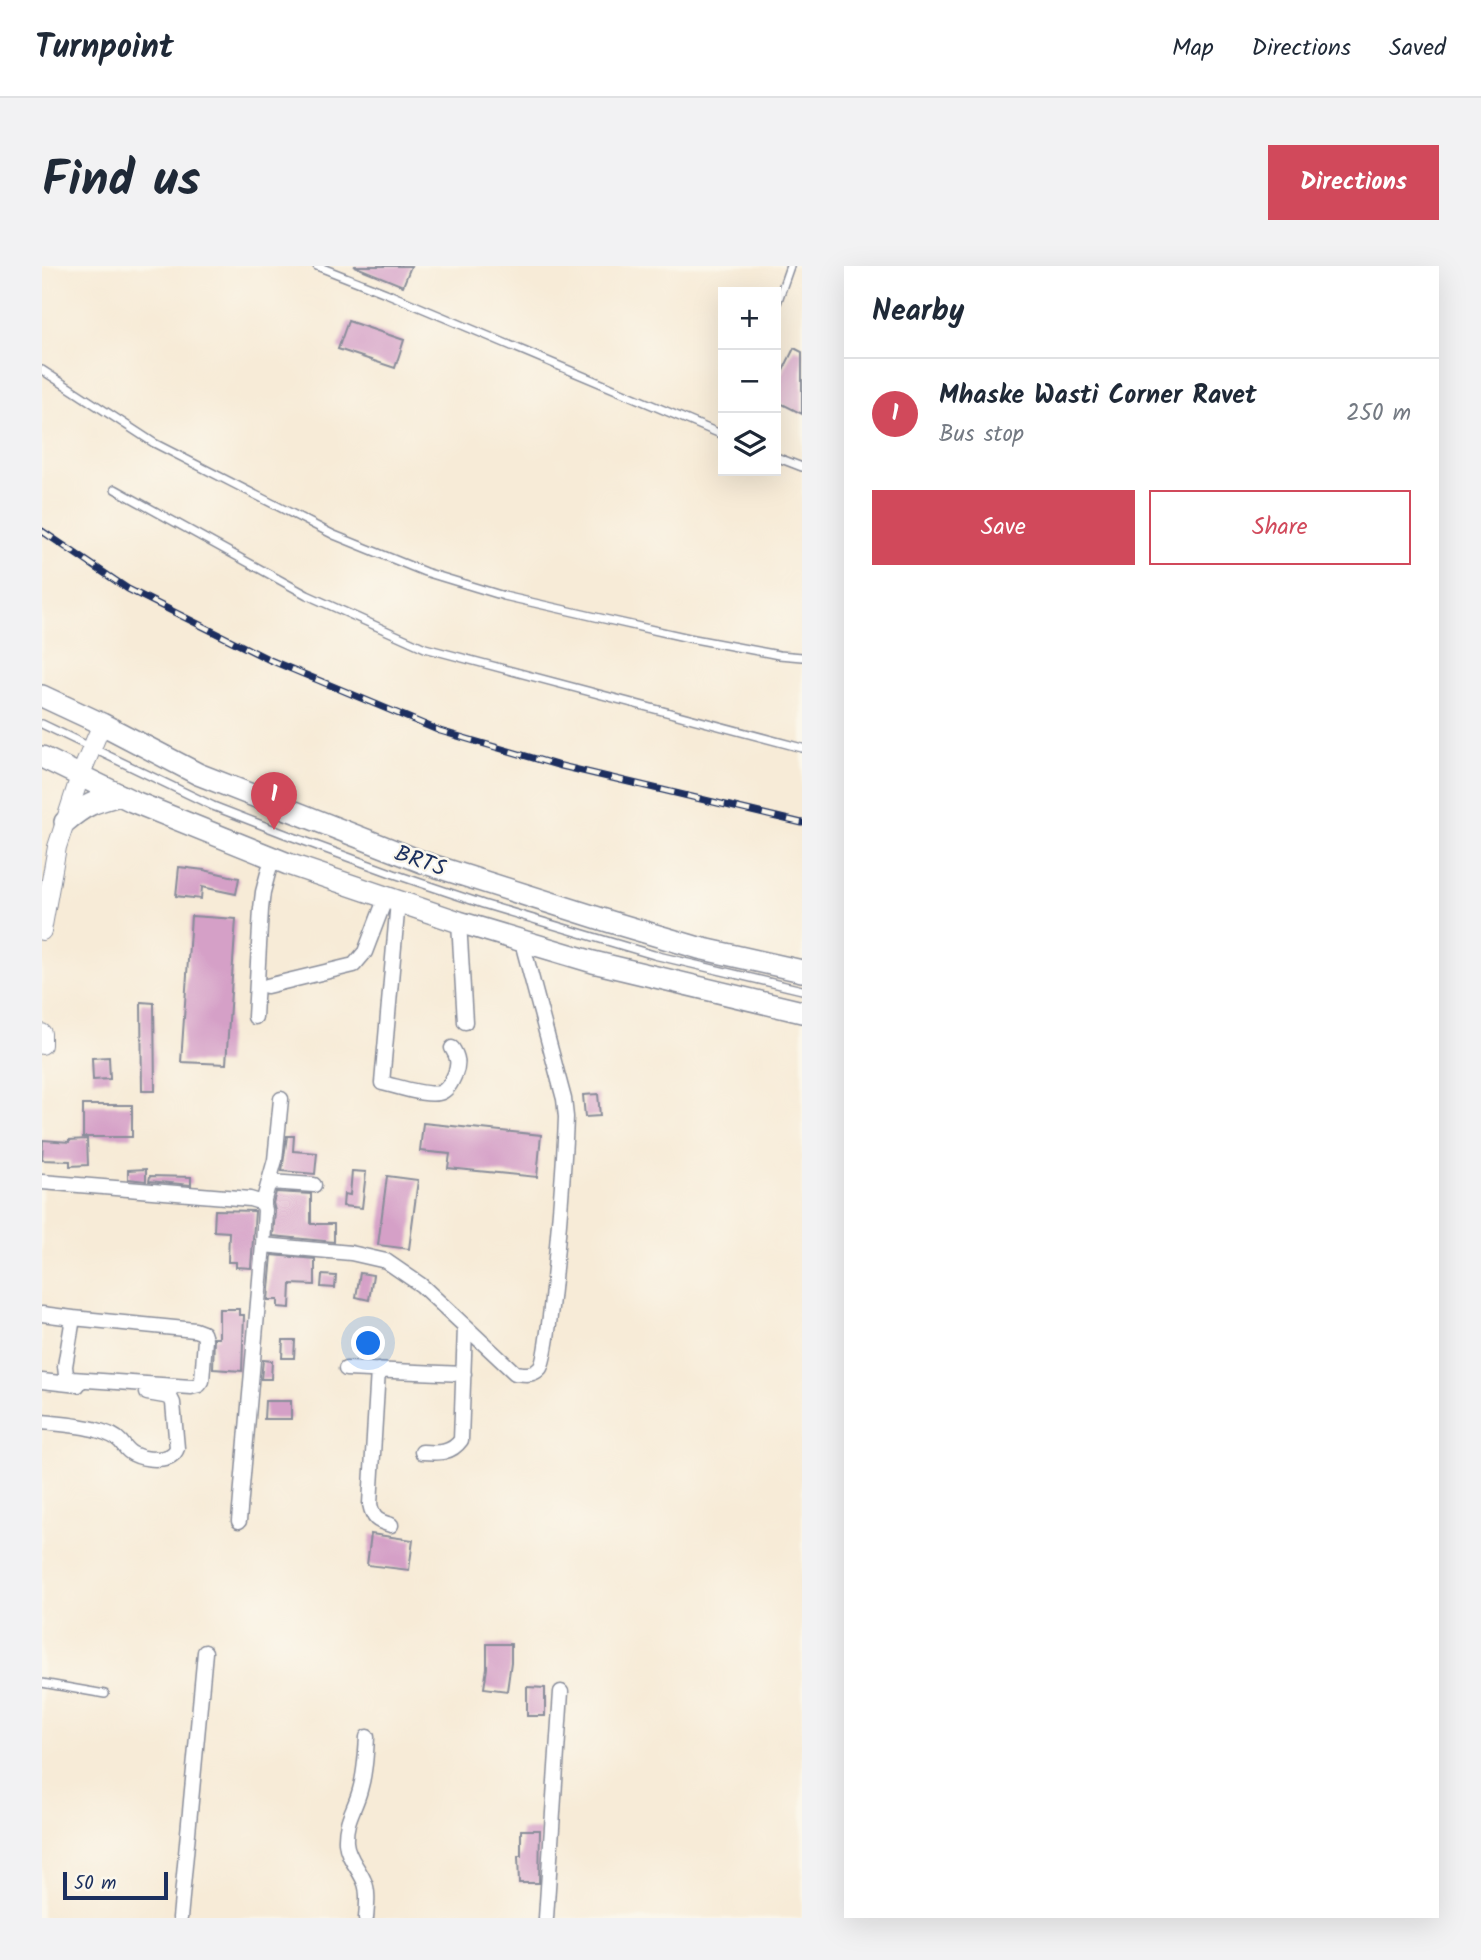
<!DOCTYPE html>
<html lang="en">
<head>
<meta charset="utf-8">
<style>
	body { margin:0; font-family:Kalam,sans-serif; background:#f2f2f3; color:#1f2937 }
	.controls { position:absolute; right:21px; top:21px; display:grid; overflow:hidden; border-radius:0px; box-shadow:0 7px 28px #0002 }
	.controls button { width:63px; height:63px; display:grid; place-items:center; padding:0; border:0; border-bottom:2px solid #e0e1e3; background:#fff; color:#1f2937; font:35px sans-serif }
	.scale { position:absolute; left:21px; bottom:18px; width:105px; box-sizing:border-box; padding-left:7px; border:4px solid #1b2f5e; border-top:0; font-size:19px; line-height:24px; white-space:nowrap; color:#1b2f5e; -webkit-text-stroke:5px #fbf7ec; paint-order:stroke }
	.you { position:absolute; left:327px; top:1078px; width:24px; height:24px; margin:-18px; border:5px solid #fff; border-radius:50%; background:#1a73e8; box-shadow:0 0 0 10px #1a73e833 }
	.badge { display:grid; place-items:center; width:46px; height:46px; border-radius:50%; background:#d1495b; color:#fff; font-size:23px; font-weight:700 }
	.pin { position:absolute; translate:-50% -58px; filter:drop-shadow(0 2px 4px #0008) }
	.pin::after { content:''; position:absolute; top:37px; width:24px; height:21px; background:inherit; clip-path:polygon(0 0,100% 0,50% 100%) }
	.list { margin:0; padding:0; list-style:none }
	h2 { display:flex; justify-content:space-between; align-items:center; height:91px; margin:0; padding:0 28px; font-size:30px }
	h2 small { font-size:23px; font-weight:400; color:#747a83 }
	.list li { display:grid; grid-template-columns:46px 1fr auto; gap:21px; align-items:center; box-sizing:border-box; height:112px; padding:0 28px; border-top:2px solid #e0e1e3 }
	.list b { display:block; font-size:26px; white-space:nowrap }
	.list p { margin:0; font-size:23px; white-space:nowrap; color:#747a83 }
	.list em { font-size:23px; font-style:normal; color:#747a83 }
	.actions { display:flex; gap:14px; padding:21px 28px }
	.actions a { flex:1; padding:16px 0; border:2px solid #d1495b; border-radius:0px; text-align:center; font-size:24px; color:#d1495b }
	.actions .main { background:#d1495b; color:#fff }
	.icon { flex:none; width:38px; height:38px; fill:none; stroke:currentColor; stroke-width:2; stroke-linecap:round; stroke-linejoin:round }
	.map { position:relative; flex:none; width:760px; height:1652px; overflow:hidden; border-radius:0px }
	header { display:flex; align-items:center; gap:42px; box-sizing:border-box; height:98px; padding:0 35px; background:#fff; border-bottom:2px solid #e0e1e3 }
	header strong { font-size:33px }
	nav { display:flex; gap:38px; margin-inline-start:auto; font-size:24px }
	.intro { display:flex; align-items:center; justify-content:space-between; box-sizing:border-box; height:168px; padding:0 42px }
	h1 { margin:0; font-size:49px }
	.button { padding:18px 32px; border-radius:0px; background:#d1495b; color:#fff; font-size:24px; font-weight:700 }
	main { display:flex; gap:42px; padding:0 42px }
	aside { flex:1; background:#fff; border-radius:0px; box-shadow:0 7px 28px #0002 }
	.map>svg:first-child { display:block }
	.building { fill:#d5a0c7 }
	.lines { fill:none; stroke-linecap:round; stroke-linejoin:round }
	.service-casing { stroke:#898d9a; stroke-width:10 }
	.minor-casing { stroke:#898d9a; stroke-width:17 }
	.tertiary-casing { stroke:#898d9a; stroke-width:20 }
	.primary-casing { stroke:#898d9a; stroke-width:24 }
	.service { stroke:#fff; stroke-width:7 }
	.minor { stroke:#fff; stroke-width:14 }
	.tertiary { stroke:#fff; stroke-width:18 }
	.primary { stroke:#fff; stroke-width:21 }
	.rail-casing { stroke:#1b2f5e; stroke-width:7 }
	.rail { stroke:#fbf7ec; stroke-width:4.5; stroke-dasharray:13; stroke-linecap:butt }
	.labels { text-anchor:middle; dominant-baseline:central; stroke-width:5; stroke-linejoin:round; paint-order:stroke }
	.street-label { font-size:23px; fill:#1b2f5e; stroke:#fbf7ec }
</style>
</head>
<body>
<header>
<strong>Turnpoint</strong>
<nav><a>Map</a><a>Directions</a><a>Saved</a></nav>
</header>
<div class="intro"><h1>Find us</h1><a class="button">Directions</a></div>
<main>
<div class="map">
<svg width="760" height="1652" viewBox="0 0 760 1652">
	<rect width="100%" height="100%" fill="#fbf7ec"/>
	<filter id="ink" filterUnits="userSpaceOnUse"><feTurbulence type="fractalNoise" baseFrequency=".0143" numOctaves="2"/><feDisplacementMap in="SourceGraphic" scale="14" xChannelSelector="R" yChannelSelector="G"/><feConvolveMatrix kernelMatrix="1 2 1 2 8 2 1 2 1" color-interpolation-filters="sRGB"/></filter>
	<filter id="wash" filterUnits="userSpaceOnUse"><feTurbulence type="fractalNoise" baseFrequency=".00686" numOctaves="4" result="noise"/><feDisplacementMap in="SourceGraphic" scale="28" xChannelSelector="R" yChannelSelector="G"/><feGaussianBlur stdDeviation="1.57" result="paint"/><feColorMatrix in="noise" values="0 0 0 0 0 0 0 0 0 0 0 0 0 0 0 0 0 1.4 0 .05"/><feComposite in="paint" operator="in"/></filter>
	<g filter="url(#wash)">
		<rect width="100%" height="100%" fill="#f7ebd7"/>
		<g id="blocks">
			<path class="building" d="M312 0H369L361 20Z
				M306 55 362 74 353 102 296 83Z
				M752 82 760 86V148L734 135V119Z
				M137 601 162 604 197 612 194 628 160 621 159 633 134 630Z
				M149 650 194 653 184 798 139 796Z
				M99 736 112 737 113 825H100Z
				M67 791 68 813 51 814 50 792Z
				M556 828 558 850 543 851 541 829Z
				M41 839H90V871H41Z
				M381 857 499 869 495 911 406 902 408 888 378 885Z
				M245 870H252L251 885 275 887 273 908 240 905Z
				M45 873 46 899 28 900V895L0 894 1 874 27 876V874Z
				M104 903V915L86 913V904Z
				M310 905 324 906 320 942 301 940 302 928 308 929Z
				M108 910 149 911V919L107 915Z
				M345 910 376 914 367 983 336 979Z
				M234 926 269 928V958H292V976L231 970 233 945 231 937Z
				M173 944 213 945 209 1002 194 1001V996H186L187 966 172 965Z
				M230 989 273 993V1019L249 1018 248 1042 236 1041V1034H226Z
				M318 1007 331 1009 327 1034 314 1031Z
				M280 1009 294 1010 293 1022 279 1021Z
				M177 1043H197V1049H202L200 1105 171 1103 172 1072H177Z
				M241 1074H253L252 1092H240Z
				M221 1094 230 1095 229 1113H219Z
				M223 1135H249V1153H222Z
				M329 1268 371 1274 367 1304 325 1299Z
				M445 1378H469V1396L465 1425 442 1422 445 1402Z
				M485 1421 503 1422V1450H485Z
				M479 1564H498L497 1617H477L476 1590H479Z"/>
		</g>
	</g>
	<g filter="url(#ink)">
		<use href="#blocks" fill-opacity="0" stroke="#898d9a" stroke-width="2"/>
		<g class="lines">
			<g class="service-casing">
				<path id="service" d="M275 0 344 27 681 169
					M734 40 748 0
					M0 104 112 177 292 269 383 306 462 330 558 352 647 372 737 389 760 391
					M734 191 760 201
					M73 223 265 329 383 382 760 482
					M0 458 171 540 243 568 352 608 441 638 612 689 760 724
					M0 1417 63 1428"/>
			</g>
			<g class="minor-casing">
				<path id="minor" d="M356 635 340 817C355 820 387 832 400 826 407 822 410 815 413 808 417 798 416 791 410 782
					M417 656 423 756
					M225 720 312 699 323 686 344 631
					M213 751 219 643 221 626 230 592
					M0 916 208 933 221 937 223 944 221 979 197 1255
					M228 916 272 919
					M221 937 233 894 239 833
					M221 979 309 987 344 995 379 1019 473 1107C483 1108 491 1110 498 1102 509 1089 523 882 524 851L522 833 480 676
					M0 1048 31 1052 153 1064 161 1067 163 1073 160 1115 157 1119 149 1121 30 1113 24 1109 23 1100 31 1052
					M304 1103 422 1108
					M336 1104 328 1238C331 1253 335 1255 349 1259
					M0 1115 36 1119
					M0 1156C18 1158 38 1159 55 1164 64 1167 73 1169 79 1176 83 1181 85 1185 91 1188 103 1194 130 1197 135 1182L131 1137 128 1131 105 1127
					M380 1186C396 1187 409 1188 419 1174L423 1061
					M138 1652 163 1386
					M324 1652C325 1640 327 1625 322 1615 316 1601 305 1591 304 1576 303 1554 313 1543 318 1524 323 1507 324 1489 325 1471
					M504 1652 519 1426"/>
			</g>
			<g class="tertiary-casing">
				<path id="tertiary" d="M0 665 15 581 38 510 60 458
					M0 767V779"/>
			</g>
			<g class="primary-casing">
				<path id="primary" d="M0 430 60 458 156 508 383 597 569 656 657 682 760 705
					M0 491 90 535 246 598 417 656 551 696 760 746
					M23 556C44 538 52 536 78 529"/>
			</g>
			<use href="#service" class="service"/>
			<use href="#minor" class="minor"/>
			<use href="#tertiary" class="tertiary"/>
			<use href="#primary" class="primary"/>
			<g class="rail-casing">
				<path id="rail" d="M0 265 86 323 228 394 398 465 515 499 760 557"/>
			</g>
			<use href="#rail" class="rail"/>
		</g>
	</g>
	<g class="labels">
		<g class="street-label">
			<text transform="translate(378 596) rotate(19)">BRTS</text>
		</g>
	</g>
</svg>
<div class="controls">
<button>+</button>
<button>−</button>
<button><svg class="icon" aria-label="layers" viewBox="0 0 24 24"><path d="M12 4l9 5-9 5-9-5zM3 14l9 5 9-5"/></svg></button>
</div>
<div class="scale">50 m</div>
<div class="you"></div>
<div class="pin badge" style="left:232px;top:564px">1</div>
</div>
<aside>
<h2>Nearby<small></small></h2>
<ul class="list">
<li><span class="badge">1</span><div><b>Mhaske Wasti Corner Ravet</b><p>Bus stop</p></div><em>250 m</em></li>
</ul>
<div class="actions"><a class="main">Save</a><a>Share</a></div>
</aside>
</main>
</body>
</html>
